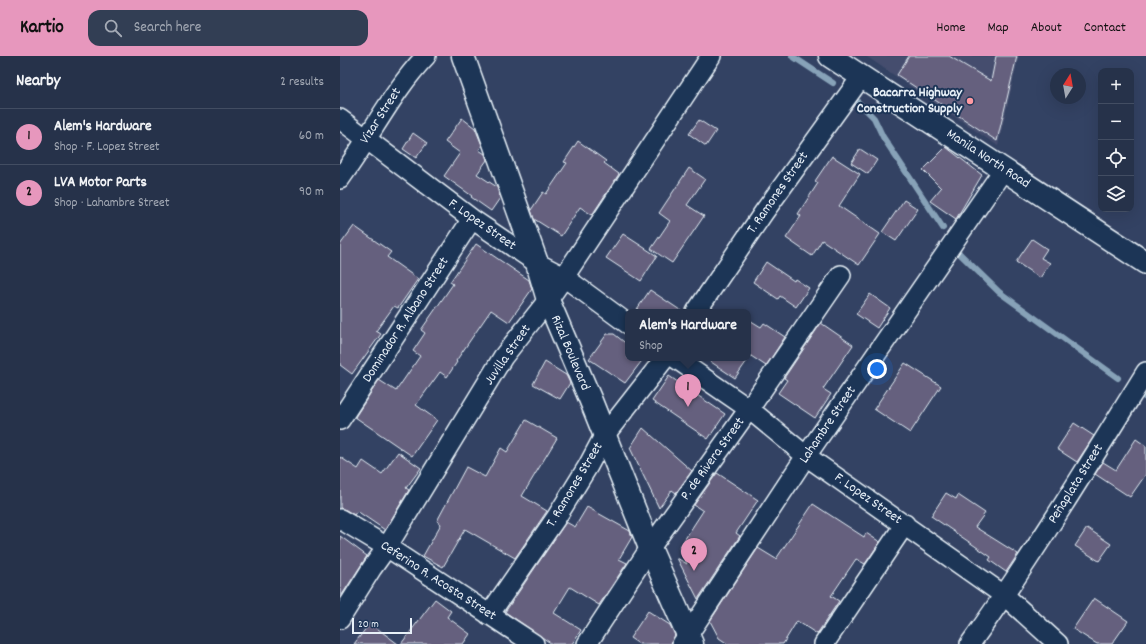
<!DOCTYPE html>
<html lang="en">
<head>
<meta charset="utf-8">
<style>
	body { margin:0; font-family:Dekko,sans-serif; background:#323e54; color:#f1f3f6 }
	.controls { position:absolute; right:12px; top:12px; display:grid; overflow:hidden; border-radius:8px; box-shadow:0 4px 16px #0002 }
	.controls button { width:36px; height:36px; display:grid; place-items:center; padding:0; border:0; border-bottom:1px solid #424d62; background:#26324a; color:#f1f3f6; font:20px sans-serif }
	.compass { position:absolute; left:710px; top:12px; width:36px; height:36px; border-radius:50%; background:#26324a; box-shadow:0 4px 16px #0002; rotate:11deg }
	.scale { position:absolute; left:12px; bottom:10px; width:60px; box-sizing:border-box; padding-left:4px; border:2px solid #e8f1f8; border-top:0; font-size:11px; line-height:14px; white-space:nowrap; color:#e8f1f8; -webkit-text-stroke:3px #1d3557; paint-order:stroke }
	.you { position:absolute; left:537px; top:313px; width:14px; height:14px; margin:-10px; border:3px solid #fff; border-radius:50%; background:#1a73e8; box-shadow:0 0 0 6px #1a73e833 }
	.badge { display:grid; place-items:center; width:26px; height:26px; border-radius:50%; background:#e797bd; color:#111; font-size:13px; font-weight:700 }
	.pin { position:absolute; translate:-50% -33px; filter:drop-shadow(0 1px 2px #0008) }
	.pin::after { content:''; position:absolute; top:21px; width:14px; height:12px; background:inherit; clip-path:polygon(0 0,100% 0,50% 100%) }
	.popup { position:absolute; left:285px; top:253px; width:126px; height:52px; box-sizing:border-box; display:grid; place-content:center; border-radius:8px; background:#26324a; filter:drop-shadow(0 1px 3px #0005); font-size:13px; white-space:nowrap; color:#a4aab5 }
	.popup b { font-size:15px; color:#f1f3f6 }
	.popup::after { content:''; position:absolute; left:50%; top:100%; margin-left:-8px; border:8px solid transparent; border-top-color:#26324a }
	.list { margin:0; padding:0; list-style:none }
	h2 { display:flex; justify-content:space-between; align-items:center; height:52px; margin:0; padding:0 16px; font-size:17px }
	h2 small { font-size:13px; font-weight:400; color:#a4aab5 }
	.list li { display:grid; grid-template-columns:26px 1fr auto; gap:12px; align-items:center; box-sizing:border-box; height:56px; padding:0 16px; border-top:1px solid #424d62 }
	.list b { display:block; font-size:15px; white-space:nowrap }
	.list p { margin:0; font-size:13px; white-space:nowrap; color:#a4aab5 }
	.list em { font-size:13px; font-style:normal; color:#a4aab5 }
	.icon { flex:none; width:22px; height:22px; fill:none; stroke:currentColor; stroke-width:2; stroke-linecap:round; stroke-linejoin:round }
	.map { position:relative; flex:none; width:806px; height:588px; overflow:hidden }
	header { display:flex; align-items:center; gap:24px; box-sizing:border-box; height:56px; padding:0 20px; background:#e797bd; color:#111 }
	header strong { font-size:19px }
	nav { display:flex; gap:22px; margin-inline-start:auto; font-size:14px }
	.search { width:280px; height:36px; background:#323e54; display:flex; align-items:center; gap:10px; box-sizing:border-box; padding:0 14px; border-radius:12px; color:#a4aab5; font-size:15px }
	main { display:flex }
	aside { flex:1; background:#26324a }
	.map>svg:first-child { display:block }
	.built { fill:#454e6e }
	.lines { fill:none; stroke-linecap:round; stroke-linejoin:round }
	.stream { stroke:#87a2b8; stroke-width:6 }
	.building { fill:#65617e; stroke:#e8f1f8 }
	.minor-casing { stroke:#e8f1f8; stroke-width:22 }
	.secondary-casing { stroke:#e8f1f8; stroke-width:25 }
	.trunk-casing { stroke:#e8f1f8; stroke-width:25 }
	.minor { stroke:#1d3557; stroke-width:19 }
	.secondary { stroke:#1d3557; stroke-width:22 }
	.trunk { stroke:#1d3557; stroke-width:22 }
	.poi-dot { fill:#ff9aa2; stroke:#1d3557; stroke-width:1.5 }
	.labels { text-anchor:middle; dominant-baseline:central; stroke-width:4; stroke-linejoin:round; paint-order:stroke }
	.poi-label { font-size:14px; font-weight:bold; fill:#e8f1f8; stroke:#1d3557; text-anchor:end }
	.street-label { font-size:14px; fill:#e8f1f8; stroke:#1d3557 }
</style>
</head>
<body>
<header>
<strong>Kartio</strong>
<div class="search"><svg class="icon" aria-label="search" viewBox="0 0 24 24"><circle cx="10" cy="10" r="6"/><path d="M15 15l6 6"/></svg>Search here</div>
<nav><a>Home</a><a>Map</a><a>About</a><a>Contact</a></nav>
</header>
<main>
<aside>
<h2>Nearby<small>2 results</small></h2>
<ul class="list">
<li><span class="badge">1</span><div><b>Alem's Hardware</b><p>Shop · F. Lopez Street</p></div><em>60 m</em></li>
<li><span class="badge">2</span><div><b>LVA Motor Parts</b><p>Shop · Lahambre Street</p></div><em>90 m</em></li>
</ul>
</aside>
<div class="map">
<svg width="806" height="588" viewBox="0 0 806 588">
	<rect width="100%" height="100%" fill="#334263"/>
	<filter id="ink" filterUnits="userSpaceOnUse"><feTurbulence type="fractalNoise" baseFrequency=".025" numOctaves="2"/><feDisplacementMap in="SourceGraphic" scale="8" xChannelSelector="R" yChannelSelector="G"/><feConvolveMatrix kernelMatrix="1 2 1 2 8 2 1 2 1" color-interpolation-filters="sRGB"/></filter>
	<g filter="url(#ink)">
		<path class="built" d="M526 0H679L658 90Z"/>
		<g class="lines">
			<path class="stream" d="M452 0 493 27
				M514 42 534 62 543 81 603 172
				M616 194 659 236 778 322
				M803 340 806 342"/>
		</g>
		<path class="building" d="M569 0H609L651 25 656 0H677L657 85 557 19Z
			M122 62 135 72 142 89 139 94 145 98 147 104 137 118 157 131 160 142 151 155 131 141 132 140 104 120 120 97 105 86Z
			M359 64 376 75 366 90 349 78Z
			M73 77 87 87 76 102 63 93Z
			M238 85 266 105 264 107 279 118 252 159 240 151 221 180 194 163 191 154 203 136 206 138 227 107 224 106Z
			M606 91 642 119 616 163 590 145 601 132 583 114Z
			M520 93 537 104 528 118 511 107Z
			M492 100 520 118 499 150 540 178 519 209 482 184 472 200 446 182 461 160 458 158 478 127 475 125Z
			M349 112 365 123 347 149 364 160 332 207 311 193 330 165 319 157Z
			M564 144 578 153 556 185 542 176Z
			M14 170 51 196 47 201 78 223 58 252 54 250 36 275 41 278 12 318 0 309V189Z
			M283 178 317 200 301 225 266 202Z
			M692 183 707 193 701 202 710 207 700 222 676 206Z
			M136 188 189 224 192 233 169 266 151 254 116 305 117 306 107 321 100 316 76 349 97 364 72 400 15 361 39 324 56 335 80 300 73 295 85 277 81 274 113 228 110 226Z
			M426 206 454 225 455 223 469 232 456 251 440 240 438 243 413 226Z
			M310 234 343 256H295Z
			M530 238 550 252 537 272 516 258Z
			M408 263 421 271 424 267 445 281 426 310 408 298Z
			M481 267 513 289 483 333 491 338 475 362 438 337 447 324 444 322Z
			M267 278H274L288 289V302H304L285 327 249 303Z
			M365 302H409L395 322Z
			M205 306 226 319 230 327 220 343 193 328Z
			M565 307 601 330 570 377 534 353Z
			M329 320 385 358 368 383 312 345Z
			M186 364 217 382 182 440 207 455 175 502 125 473 103 511 83 500 101 468 97 465 126 411 145 421 161 392 167 396Z
			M734 367 754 380 737 406 717 393Z
			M303 372 352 415 336 437 332 434 319 452 290 392Z
			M796 383 806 390V418L790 441 755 418 763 406 776 414Z
			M58 396 81 412 66 432 69 434 45 474 17 455 14 459 6 454 0 452V401L18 413 23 405 42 418Z
			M377 417 418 444 396 477 400 480 358 543 337 502 347 508 339 492 363 455 354 449Z
			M606 437 616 443 618 439 645 457 635 471 678 498 666 516 649 504 651 501 591 460Z
			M473 448 524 481 526 477 540 486 525 508 516 503 491 540 499 545 477 578 457 565 443 588H388L379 582 370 565 418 492 436 503Z
			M247 451 290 475 292 481 279 503 287 507 259 549 230 531 214 557 241 574 232 588H212L165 556 226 466 235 471Z
			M747 472 771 488 759 505 735 490Z
			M0 480 27 500 0 542Z
			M754 542 788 565 772 588H757L733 573Z
			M95 543 111 555 107 561 130 578 123 588H61Z
			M308 555 330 569 335 579 331 588H299L290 582Z
			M30 567 58 588H14Z"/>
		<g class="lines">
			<g class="minor-casing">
				<path id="minor" d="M0 63 132 163 197 207 224 221 288 268
					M0 123C9 110 19 96 27 82 45 54 62 25 86 0
					M356 256 424 156 522 20
					M335 302 409 353 466 400 665 540 718 588
					M0 364 132 163
					M0 463 47 491 194 588
					M149 559 216 462 248 410 264 380 325 302
					M0 563 32 512 47 491 163 301 208 244 224 221 371 0
					M247 588 310 492 409 353 501 219
					M342 588 466 400 664 113
					M484 588 565 468
					M630 588C693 500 749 408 806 316"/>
			</g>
			<g class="secondary-casing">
				<path id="secondary" d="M123 0 197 207 208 244 251 345 310 492 352 588"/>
			</g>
			<g class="trunk-casing">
				<path id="trunk" d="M490 0 806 207"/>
			</g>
			<use href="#minor" class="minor"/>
			<use href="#secondary" class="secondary"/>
			<use href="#trunk" class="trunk"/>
		</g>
	</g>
	<circle class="poi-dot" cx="630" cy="45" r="4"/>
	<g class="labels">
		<g class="poi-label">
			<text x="622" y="37">Bacarra Highway<tspan x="622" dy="16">Construction Supply</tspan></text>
		</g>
		<g class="street-label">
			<text transform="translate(41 60) rotate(-57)">Vizar Street</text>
			<text transform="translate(648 103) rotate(33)">Manila North Road</text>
			<text transform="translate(438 137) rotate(-55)">T. Ramones Street</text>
			<text transform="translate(142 169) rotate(35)">F. Lopez Street</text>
			<text transform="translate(66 264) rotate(-57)">Dominador R. Albano Street</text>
			<text transform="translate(230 297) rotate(67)">Rizal Boulevard</text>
			<text transform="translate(168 299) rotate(-55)">Juvilla Street</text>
			<text transform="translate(488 369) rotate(-56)">Lahambre Street</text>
			<text transform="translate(373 403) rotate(-54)">P. de Rivera Street</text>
			<text transform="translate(736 428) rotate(-58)">Peñaplata Street</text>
			<text transform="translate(235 429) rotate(-59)">T. Ramones Street</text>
			<text transform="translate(528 443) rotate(35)">F. Lopez Street</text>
			<text transform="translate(98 525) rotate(33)">Ceferino R. Acosta Street</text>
		</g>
	</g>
</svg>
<div class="controls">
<button>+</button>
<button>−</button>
<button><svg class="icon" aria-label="locate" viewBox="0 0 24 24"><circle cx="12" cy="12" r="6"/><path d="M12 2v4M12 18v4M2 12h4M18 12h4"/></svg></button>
<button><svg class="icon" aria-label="layers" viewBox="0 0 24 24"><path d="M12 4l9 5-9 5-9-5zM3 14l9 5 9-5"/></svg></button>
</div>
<svg class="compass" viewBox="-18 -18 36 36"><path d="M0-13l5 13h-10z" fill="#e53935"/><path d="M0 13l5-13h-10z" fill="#a4aab5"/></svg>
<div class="scale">20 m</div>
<div class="you"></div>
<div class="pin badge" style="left:348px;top:351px">1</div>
<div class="popup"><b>Alem's Hardware</b>Shop</div>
<div class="pin badge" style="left:354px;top:515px">2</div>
</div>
</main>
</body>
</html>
